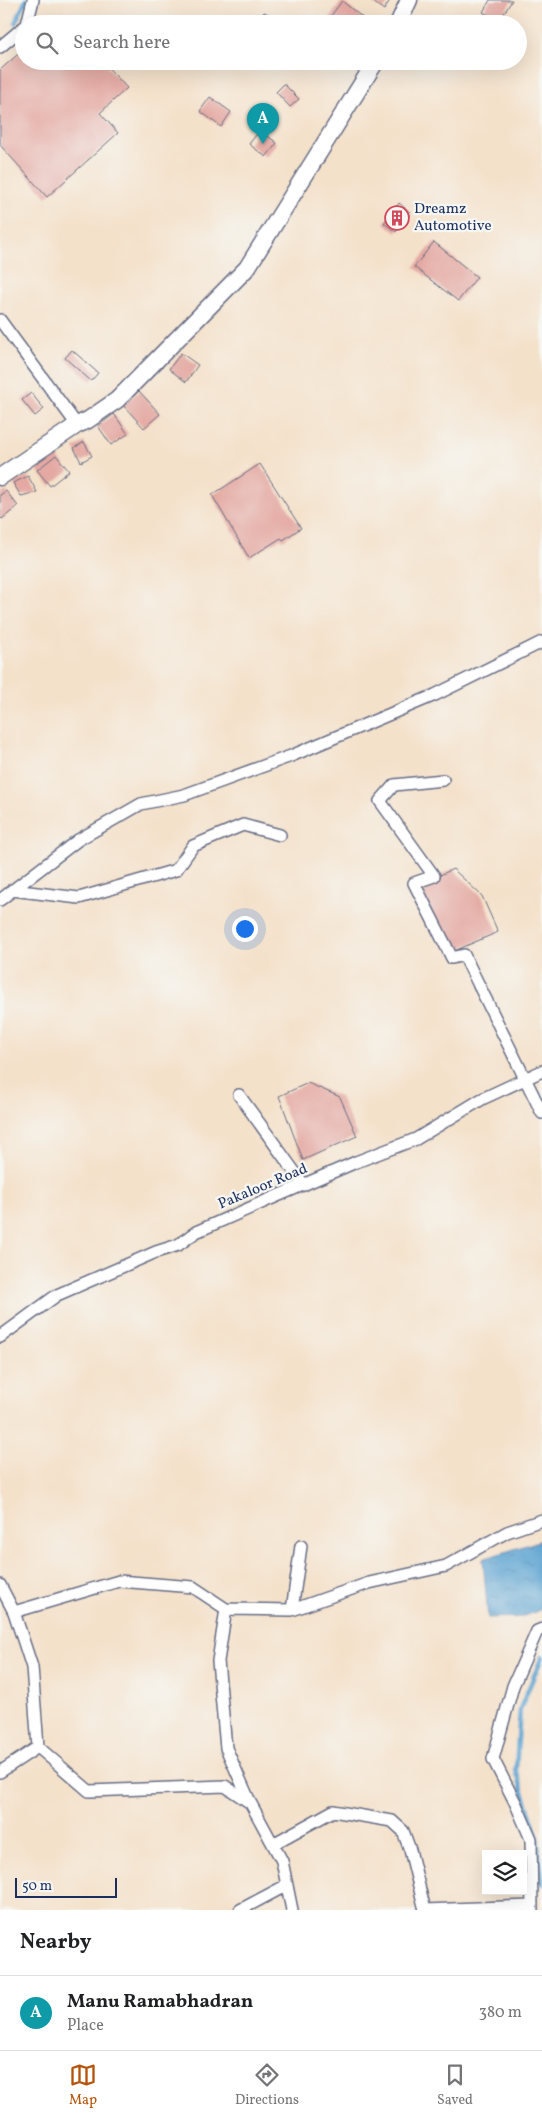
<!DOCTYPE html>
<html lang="en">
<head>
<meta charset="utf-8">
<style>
	body { margin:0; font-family:Vollkorn,serif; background:#f2f2f2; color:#202124 }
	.controls { position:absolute; right:15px; bottom:15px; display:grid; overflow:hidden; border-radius:0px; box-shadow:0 5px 20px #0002 }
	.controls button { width:45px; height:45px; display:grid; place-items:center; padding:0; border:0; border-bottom:1px solid #e0e0e0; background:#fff; color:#202124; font:25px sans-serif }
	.scale { position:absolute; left:15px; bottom:12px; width:102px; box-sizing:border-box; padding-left:5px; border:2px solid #1b2f5e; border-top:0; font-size:14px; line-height:18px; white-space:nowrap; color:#1b2f5e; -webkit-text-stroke:4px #f6f6f2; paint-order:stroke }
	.you { position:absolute; left:244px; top:928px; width:18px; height:18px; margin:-12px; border:4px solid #fff; border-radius:50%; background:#1a73e8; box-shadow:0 0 0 8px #1a73e833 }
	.badge { display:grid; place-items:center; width:32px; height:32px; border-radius:50%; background:#b45309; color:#fff; font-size:16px; font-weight:700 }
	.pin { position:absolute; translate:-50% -41px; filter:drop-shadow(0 1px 2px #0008) }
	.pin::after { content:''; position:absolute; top:26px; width:18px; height:15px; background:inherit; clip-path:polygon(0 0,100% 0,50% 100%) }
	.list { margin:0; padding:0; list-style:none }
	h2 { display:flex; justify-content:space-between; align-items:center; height:65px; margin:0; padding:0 20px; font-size:21px }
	h2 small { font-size:16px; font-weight:400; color:#757577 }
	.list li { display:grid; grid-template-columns:32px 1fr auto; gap:15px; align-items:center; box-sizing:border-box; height:75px; padding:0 20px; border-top:1px solid #e0e0e0 }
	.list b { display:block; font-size:19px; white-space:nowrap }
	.list p { margin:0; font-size:16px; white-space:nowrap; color:#757577 }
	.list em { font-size:16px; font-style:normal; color:#757577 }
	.icon { flex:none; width:28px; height:28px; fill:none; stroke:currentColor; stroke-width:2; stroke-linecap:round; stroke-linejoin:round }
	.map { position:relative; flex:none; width:542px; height:1910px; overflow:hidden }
	.search { position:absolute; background:#fff; box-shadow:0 5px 20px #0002; left:15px; right:15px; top:15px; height:55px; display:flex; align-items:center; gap:12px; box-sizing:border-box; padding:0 18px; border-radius:28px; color:#757577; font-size:19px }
	.sheet { height:140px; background:#fff }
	nav { display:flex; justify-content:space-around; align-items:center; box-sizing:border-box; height:70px; border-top:1px solid #e0e0e0; background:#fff; font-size:14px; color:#757577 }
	nav a { display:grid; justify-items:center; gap:2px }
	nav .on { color:#b45309 }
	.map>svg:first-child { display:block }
	.water { fill:url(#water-ripples); stroke:#3a6898 }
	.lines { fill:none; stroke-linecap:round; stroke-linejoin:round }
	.stream { stroke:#5aa2d1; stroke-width:4.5 }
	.building { fill:#e4a9a2 }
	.minor-casing { stroke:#676d84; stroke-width:14 }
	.secondary-casing { stroke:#676d84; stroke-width:19 }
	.minor { stroke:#fff; stroke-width:11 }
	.secondary { stroke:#fff; stroke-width:16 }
	.labels { text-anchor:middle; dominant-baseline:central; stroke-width:4.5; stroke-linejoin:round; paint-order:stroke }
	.poi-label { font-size:15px; fill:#1b2f5e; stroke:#f6f6f2; text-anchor:start }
	.street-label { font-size:15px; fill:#1b2f5e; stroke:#f6f6f2 }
</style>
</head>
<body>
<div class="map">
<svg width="542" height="1910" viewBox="0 0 542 1910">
	<defs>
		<pattern id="water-ripples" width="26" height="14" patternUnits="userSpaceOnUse" patternTransform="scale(1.25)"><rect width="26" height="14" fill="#5aa2d1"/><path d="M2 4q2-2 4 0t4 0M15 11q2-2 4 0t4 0" fill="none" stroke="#4a84ad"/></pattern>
	</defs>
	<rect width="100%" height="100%" fill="#f6f6f2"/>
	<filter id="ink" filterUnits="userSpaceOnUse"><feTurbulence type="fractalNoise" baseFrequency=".02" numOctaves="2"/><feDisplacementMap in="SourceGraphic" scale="10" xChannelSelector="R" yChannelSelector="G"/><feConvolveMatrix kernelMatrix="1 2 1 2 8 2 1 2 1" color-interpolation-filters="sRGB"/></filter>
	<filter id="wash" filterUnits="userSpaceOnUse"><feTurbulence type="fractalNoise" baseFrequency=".0096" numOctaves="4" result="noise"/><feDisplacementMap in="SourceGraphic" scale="20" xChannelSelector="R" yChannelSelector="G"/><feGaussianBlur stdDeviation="1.12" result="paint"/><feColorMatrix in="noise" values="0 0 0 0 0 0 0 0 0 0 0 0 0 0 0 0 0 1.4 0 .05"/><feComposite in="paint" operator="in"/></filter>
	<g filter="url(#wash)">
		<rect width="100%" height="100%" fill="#f4e1ca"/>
		<path class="water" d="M542 1540V1609L523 1617 488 1618 483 1559Z"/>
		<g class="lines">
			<path class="stream" d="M15 23 26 0
				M542 1657 520 1709 516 1770 537 1836 542 1884"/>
		</g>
		<g id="blocks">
			<path class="building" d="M370 0H390L384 10Z
				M490 0H512L499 22 483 12Z
				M342 1 363 18 359 24H338L330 17Z
				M264 12 288 24H259Z
				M61 15 69 24H51Z
				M24 49V61H102L127 88 100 113 118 133 47 197 0 145V70Z
				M284 84 299 99 290 107 276 92Z
				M210 97 231 112 221 127 200 111Z
				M260 130 277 143 266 157 249 144Z
				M399 203 411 213 396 232 384 223Z
				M434 242 477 277 458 301 414 267Z
				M72 350 98 373 91 381 65 358Z
				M181 353 198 365 186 382 169 369Z
				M139 391 160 414 144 428 123 405Z
				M31 393 44 409 35 416 22 400Z
				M114 414 128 434 111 445 98 426Z
				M84 442 92 456 81 462 74 448Z
				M56 455 69 471 50 486 37 470Z
				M260 464 301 528 283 540 281 538 249 558 212 495Z
				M28 476 37 492 21 496 13 483Z
				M6 491 18 506 2 519 0 517V495Z
				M453 869 482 896 498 932 452 952 416 886Z
				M308 1083 340 1097 357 1136 303 1160 279 1096Z"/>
		</g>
	</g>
	<g filter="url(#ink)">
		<use href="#blocks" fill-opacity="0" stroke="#676d84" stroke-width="1"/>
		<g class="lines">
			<g class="minor-casing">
				<path id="minor" d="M27 24 33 0
					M0 47 24 27
					M0 320 77 425
					M443 780 394 785 380 801 434 876 414 883 452 958 464 955 542 1113
					M12 890 79 898 176 870 193 846 243 825 280 835
					M0 900 78 840 141 804 184 795 291 756 435 695 542 642
					M239 1095 304 1185
					M0 1337 57 1295 156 1252 178 1245 196 1232 268 1200 356 1162 416 1139 482 1099 542 1071
					M0 1585 14 1612 32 1667 38 1747 89 1791 225 1786 249 1802
					M292 1610 369 1583 446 1566 507 1532 542 1520
					M14 1612 119 1581 193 1587 226 1609
					M0 1772 38 1747
					M273 1844 333 1811 392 1821 403 1831 410 1850 425 1910 532 1906
					M240 1910 287 1885
					M292 1910 282 1861 250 1802 226 1748 218 1661 226 1609 292 1610 301 1546
					M532 1910 531 1839 515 1802 493 1759 513 1686 537 1631 542 1629"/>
			</g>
			<g class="secondary-casing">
				<path id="secondary" d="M398 24 409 0
					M0 477 77 425 88 420 117 400 247 268 376 61"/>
			</g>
			<use href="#minor" class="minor"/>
			<use href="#secondary" class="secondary"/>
		</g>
	</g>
	<defs>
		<g id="building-ring" transform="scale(1.25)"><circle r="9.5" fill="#f6f6f2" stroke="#d1495b" stroke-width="1.5"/><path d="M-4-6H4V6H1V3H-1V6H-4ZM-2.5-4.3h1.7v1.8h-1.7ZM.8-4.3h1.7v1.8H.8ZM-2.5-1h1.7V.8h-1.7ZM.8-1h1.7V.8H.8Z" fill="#d1495b"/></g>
	</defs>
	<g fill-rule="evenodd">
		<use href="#building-ring" x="397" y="218"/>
	</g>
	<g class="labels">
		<g class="poi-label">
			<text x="414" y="209">Dreamz<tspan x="414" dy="17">Automotive</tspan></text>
		</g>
		<g class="street-label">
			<text transform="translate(263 1187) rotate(-23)">Pakaloor Road</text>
		</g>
	</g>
</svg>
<div class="controls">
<button><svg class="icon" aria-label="layers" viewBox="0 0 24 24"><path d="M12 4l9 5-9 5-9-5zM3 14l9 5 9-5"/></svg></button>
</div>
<div class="scale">50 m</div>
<div class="you"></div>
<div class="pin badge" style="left:263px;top:144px;background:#0f9aa8">A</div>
<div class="search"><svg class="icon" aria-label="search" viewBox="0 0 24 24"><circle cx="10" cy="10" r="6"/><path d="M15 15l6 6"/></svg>Search here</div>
</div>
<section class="sheet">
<h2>Nearby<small></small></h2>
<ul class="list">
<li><span class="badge" style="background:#0f9aa8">A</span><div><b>Manu Ramabhadran</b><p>Place</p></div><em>380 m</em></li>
</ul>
</section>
<nav>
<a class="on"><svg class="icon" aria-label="map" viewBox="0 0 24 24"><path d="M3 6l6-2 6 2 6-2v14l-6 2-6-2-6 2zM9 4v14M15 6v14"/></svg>Map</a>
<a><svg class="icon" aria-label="directions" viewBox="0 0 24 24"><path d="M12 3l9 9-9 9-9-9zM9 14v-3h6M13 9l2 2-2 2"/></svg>Directions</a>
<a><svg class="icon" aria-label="saved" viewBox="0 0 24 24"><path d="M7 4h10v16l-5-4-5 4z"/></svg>Saved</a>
</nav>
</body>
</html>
